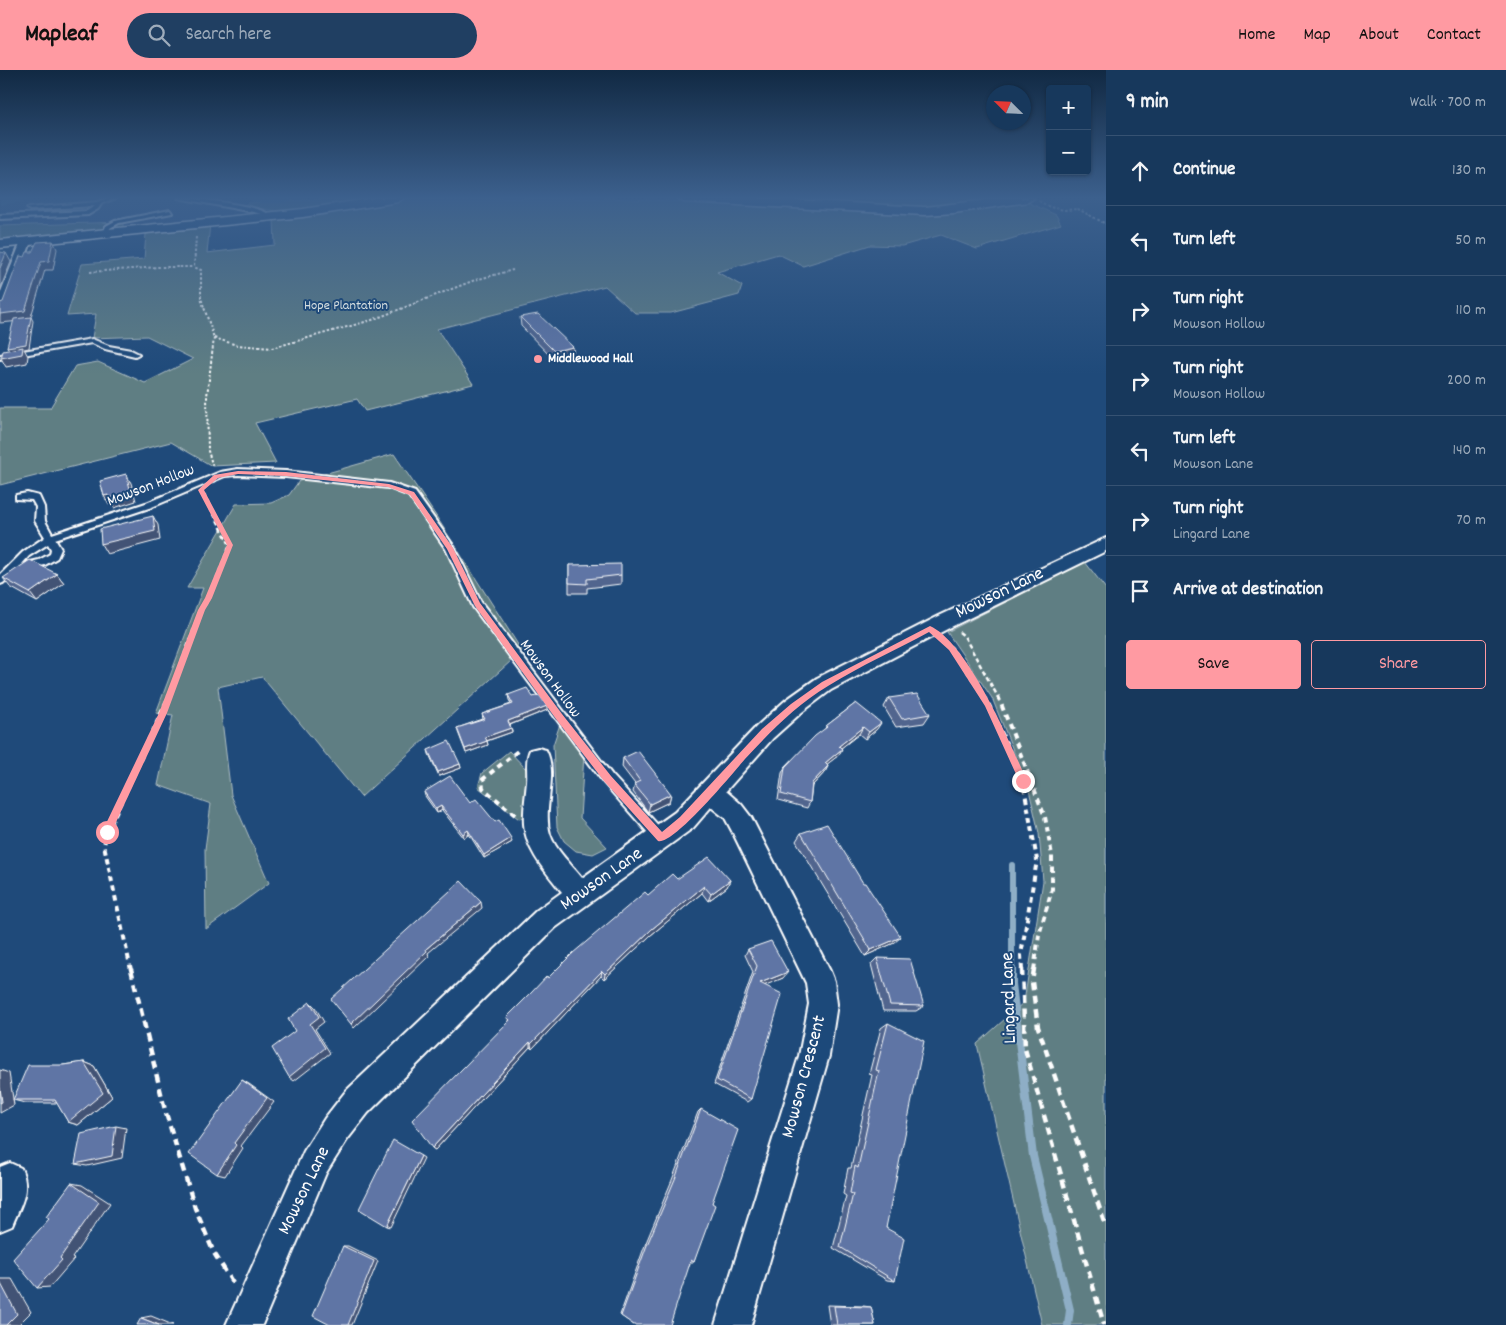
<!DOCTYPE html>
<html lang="en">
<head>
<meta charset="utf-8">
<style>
	body { margin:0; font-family:Dekko,sans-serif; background:#203f62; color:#f1f3f6 }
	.controls { position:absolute; right:15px; top:15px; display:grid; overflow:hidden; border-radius:5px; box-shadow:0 1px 4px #0004 }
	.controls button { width:45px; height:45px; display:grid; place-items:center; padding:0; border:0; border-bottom:1px solid #365272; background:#17385c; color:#f1f3f6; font:25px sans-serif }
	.compass { position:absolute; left:986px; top:15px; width:45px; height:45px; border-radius:50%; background:#17385c; box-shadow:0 1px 4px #0004; rotate:294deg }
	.stop { position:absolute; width:15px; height:15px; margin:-11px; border:4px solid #ff9aa2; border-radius:50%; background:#fff }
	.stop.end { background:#ff9aa2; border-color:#fff; box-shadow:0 1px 5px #0008 }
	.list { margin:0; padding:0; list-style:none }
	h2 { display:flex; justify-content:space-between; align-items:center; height:65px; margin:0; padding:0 20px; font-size:21px }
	h2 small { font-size:16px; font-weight:400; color:#9eacbb }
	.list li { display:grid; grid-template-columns:32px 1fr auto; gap:15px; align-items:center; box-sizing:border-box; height:70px; padding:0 20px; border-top:1px solid #365272 }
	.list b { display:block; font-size:19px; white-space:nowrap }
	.list p { margin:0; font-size:16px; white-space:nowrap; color:#9eacbb }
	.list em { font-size:16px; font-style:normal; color:#9eacbb }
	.actions { display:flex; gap:10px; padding:15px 20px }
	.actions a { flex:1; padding:11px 0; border:1px solid #ff9aa2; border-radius:5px; text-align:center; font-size:18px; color:#ff9aa2 }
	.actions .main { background:#ff9aa2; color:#111 }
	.icon { flex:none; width:28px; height:28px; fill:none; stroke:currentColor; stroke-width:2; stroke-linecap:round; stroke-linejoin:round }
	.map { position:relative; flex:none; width:1106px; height:1255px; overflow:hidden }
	header { display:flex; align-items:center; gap:30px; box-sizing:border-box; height:70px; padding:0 25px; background:#ff9aa2; color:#111 }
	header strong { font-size:24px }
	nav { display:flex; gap:28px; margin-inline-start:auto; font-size:18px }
	.search { width:350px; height:45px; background:#203f62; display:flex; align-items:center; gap:12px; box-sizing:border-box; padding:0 18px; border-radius:28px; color:#9eacbb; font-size:19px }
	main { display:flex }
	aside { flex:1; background:#17385c }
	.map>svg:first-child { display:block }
	.built { fill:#325787 }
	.green { fill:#5f7e83; stroke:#afbec1 }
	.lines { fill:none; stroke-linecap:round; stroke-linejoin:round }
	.stream-far1 { stroke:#8eaec6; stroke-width:6 }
	.stream { stroke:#8eaec6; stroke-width:8 }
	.river { fill:#4378a0; fill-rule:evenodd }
	.service-casing { stroke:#fff; stroke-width:4 }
	.minor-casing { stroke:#fff; stroke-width:4 }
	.primary-casing { stroke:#fff; stroke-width:3 }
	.path-far3 { stroke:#fff; stroke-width:2; stroke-dasharray:2.5 2; stroke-linecap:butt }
	.path-far2 { stroke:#fff; stroke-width:2.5; stroke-dasharray:4.5 3; stroke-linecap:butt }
	.path-far1 { stroke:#fff; stroke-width:4; stroke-dasharray:5.5 4.5; stroke-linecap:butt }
	.path { stroke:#fff; stroke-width:4.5; stroke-dasharray:8 5.5; stroke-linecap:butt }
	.service { fill:#1f4a7a; fill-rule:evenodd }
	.minor { fill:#1f4a7a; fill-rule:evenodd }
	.primary { fill:#1f4a7a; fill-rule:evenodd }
	.wall { fill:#51658e; stroke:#fff }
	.shaded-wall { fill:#425274; stroke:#fff }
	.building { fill:#5e75a5; stroke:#fff }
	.route { fill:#ff9aa2 }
	.poi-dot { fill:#ff9aa2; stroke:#1f4a7a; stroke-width:2 }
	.labels { text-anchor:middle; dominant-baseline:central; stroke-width:4; stroke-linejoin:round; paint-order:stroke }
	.far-park-label { font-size:14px; fill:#d7dfe0; stroke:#1f4a7a }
	.far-poi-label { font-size:14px; font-weight:bold; fill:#fff; stroke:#1f4a7a; text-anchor:start }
	.street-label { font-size:16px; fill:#fff; stroke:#1f4a7a }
	.near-street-label { font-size:19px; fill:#fff; stroke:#1f4a7a }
</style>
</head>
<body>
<header>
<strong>Mapleaf</strong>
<div class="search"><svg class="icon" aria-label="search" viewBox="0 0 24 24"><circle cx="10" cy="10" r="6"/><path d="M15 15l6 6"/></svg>Search here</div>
<nav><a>Home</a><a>Map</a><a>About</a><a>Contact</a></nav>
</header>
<main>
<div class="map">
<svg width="1106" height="1255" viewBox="0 0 1106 1255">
	<rect width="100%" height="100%" fill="#1f4a7a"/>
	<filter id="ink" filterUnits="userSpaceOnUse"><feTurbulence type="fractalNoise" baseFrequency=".02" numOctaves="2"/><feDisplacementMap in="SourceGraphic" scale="10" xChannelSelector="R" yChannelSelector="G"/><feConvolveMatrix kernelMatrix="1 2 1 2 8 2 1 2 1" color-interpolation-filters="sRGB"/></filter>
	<g filter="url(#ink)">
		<path class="built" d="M78 128H206L247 133 245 135 283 142 123 158 122 152 0 156V135Z"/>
		<path class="green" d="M337 128H380L283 142 244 136 247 133Z
			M420 128H609L915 143 1025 131 1056 145 1061 154 977 179 941 165 902 176 870 175 803 196 778 184 717 202 742 216 739 225 671 243H635L605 216 437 259 473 314 365 341 357 329 255 353 276 393 212 396 171 372 0 415V338H50L75 296 98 292 145 313 193 289 147 266 92 268 96 244 67 246 82 194 144 189 146 164 210 154 207 183 275 175 274 148 400 129Z
			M793 128H1014L941 139 795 131Z
			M123 152V158L0 174V156Z
			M394 384 436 446 522 581 361 727 262 607 218 617 231 725 269 813 206 859 205 779 211 734 158 715 173 645 156 643 203 518H187L236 434 271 433 289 425 299 411Z
			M1085 492 1106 519V1255H1042L977 974 1024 932 1043 811 1039 763 1029 720 992 628 947 562Z
			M560 654 575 657 584 684 580 748 607 777 593 784 576 781 564 771 557 757 553 675Z
			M509 681 527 700 523 748 519 749 478 717 482 703Z"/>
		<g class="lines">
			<path class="stream-far1" d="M1012 795V900"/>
			<path class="stream" d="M1012 899V914L1033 1086 1070 1240 1068 1255"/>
			<path class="river" d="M0 128H33L30 131 0 135Z
				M248 128H293L290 131C279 134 262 134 251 131Z"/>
			<g class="service-casing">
				<path id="service" d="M108 128H116L102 133 98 139 88 145 0 149V145L87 141 95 136 30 140 27 138 97 132Z
					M178 128C195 128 251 135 265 142 267 143 269 145 271 147L268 149 262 144 253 142Z
					M170 140 172 143 119 153 110 158 108 164 103 163 106 156 115 151Z
					M92 269 109 276 131 280 139 284 135 286 105 279 92 273 0 289V285Z
					M238 399 286 401 389 413 415 422 455 478 481 532 612 705 666 764 667 768 666 772 661 774 656 772 604 713 473 537 446 479 409 426 388 418 286 407 238 405 225 406 152 437 55 469 61 479 57 488 45 495 23 500 19 498 3 513 0 514V505L23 482 45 467 35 451 36 437 32 430 16 429V425L27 423 39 426 44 437 45 451 52 464 146 433 220 402ZM48 474 51 479 50 484 39 490 22 494 29 486Z"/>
			</g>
			<g class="minor-casing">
				<path id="minor" d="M26 169 31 172 6 240 0 244V224L21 172Z
					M1106 468V481L953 556 831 620 802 642 773 668 726 721 741 734 751 747 830 901 834 911 837 934 829 986 751 1255H715L799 986 809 934 806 913 733 763 725 748 711 737 693 758 555 858 368 1043 347 1070 326 1103 262 1255H226L304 1081 325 1048 346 1021 537 840 562 822C546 802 526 781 524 754 523 740 526 725 527 711 528 700 525 690 530 680L538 678 546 680C559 706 542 737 550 764 555 780 572 795 582 808L675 742 757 656 786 630 817 608 939 546Z
					M10 1093 21 1098C31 1120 21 1134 12 1156L0 1161V1097Z"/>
			</g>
			<g class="primary-casing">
				<path id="primary" d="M374 128H404L398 132 303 147 0 178V170L303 139Z
					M678 128H755L925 137 1002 128H1034L1028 132 954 143 925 145 684 132Z"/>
			</g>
			<path class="path-far3" d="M1039 131 1050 137 1064 140 1078 139 1106 154
				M196 167 194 197 201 200V228L214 268 207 326 208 381 213 397
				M90 202 159 197H194
				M214 268 237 275 272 278 372 250 475 210 513 200"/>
			<path class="path-far2" d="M959 562 964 566 998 627
				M944 571 952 578 984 627
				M169 627 201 540 209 528 230 475 204 425"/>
			<path class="path-far1" d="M983 626 989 635 1023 711 1037 790 1021 885 1022 900
				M998 626 1045 747 1052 785V819L1039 865 1034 900
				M515 745 483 718 482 710 520 679
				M131 900 104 775 107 762 169 626"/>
			<path class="path" d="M131 899 165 1040 195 1138 214 1183 234 1215
				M1022 899 1025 979 1104 1255
				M1034 899 1032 912 1038 957 1106 1157"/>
			<use href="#service" class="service"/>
			<use href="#minor" class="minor"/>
			<use href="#primary" class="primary"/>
		</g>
		<path class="wall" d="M520 247 573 277V286L554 290 521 256Z
			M569 495 621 505V514L587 518V523H569Z
			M57 504 64 513 37 532 10 517 3 508Z
			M508 625 533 627 547 636V640L510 655 511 658 512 662 487 671 488 675 466 683 458 662 457 658 483 649 482 644 511 634 509 630Z
			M889 628 930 644 924 653 896 657 884 637Z
			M856 633 877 659 865 669 859 664 841 678 839 685 827 694 828 696 825 702 812 716 810 732 807 738 778 730 782 703 785 697 825 659 826 656Z
			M428 680 460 694 461 698 439 706 429 684Z
			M623 688 671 724 669 732 648 742 633 722 635 714 622 697Z
			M424 722 470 733 512 772 484 788 469 764 464 768 442 740 437 743 425 726Z
			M801 763 894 873 865 886 796 771Z
			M677 809 730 810 727 817 708 831 702 823 651 865 604 909 601 906 532 979 530 977 435 1080 432 1078 508 952 507 947 548 908 648 825Z
			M748 879 783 908 764 915 751 1029 747 1032 714 1014 753 902 745 885Z
			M877 888 924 936 916 941H883L871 894Z
			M888 953 886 1158 895 1211 887 1210 833 1178 846 1126 843 1124 848 1098H851L872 1005 869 1004 881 958Z
			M84 992 94 996 112 1027 78 1055 68 1052 57 1033H25L13 1030 63 995Z
			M701 1039 712 1133 694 1192H691L634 1255 620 1245 645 1175 672 1110 698 1042Z
			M827 1235 863 1236 871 1237 875 1255H830Z"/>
		<path class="shaded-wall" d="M53 171 57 179 53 200H45L30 250 0 253V244L41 192Z
			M6 183 11 192 0 219V198Z
			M31 247 33 251 29 278 24 279 28 286 27 293 6 297 1 288 10 281 7 277Z
			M573 277V286L554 290V281Z
			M126 404 131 413 136 431 114 438 112 434 109 435 104 426Z
			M153 446 158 455 160 470 107 484 101 474Z
			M57 504 64 513 37 532 30 523Z
			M547 636V640L509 655 508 651Z
			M881 653 877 659 865 669 869 662Z
			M863 657 859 664 836 682 839 676Z
			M511 658 512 662 486 671 485 667Z
			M487 671 488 675 466 683 465 679Z
			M842 679 839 685 821 699 825 693Z
			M460 694 461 698 439 706 438 702Z
			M828 696 825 702 809 719 812 713Z
			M671 724 669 732 648 742 650 734Z
			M441 736 442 740 437 743 436 739Z
			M468 760 469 764 464 768 463 764Z
			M511 768 512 772 484 788V785Z
			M730 810 727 817 708 831 711 824Z
			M704 816 702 823 651 865 604 909 605 904 652 859Z
			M481 832 482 838 428 883 429 886 354 958 351 954 426 879Z
			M901 867 894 873 865 886 871 880Z
			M602 901 601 906 532 979 531 974Z
			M788 902 783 908 756 919 760 913Z
			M310 932 315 937 324 952 315 959 330 983 294 1011 289 1007 310 954Z
			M530 972V977L435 1080 432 1078Z
			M84 992 94 996 112 1027 78 1055 68 1052Z
			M0 1000 9 1003 14 1035 0 1043Z
			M242 1010 249 1014 274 1032 241 1076 243 1078 225 1106 217 1104 234 1073Z
			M116 1056 126 1058 122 1088 87 1096 75 1094Z
			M421 1086 424 1088 391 1157 387 1156Z
			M71 1113 82 1115 110 1133 72 1188 74 1189 50 1217 37 1218 60 1188Z
			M343 1176H348L378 1191 352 1255H348Z
			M0 1209H12L31 1242 18 1255H6Z
			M151 1246 173 1255H159L141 1248Z"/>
		<path class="building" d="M53 171 49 191 41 192 25 241 0 244V233L3 232 20 186 25 187 27 182H32L37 172Z
			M0 182 6 183 0 198Z
			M538 244 573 277 554 281 520 247Z
			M31 247 26 274 7 277 14 249Z
			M23 277 22 284 1 288 3 281Z
			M126 404 131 422 109 428 108 425 104 426 100 411Z
			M153 446 155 461 101 474 100 459Z
			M30 490 57 504 30 523 3 508Z
			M621 494V505L587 509V514L569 513V495Z
			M527 618 533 627 539 625 547 636 508 651 511 658 485 667 487 671 465 679 457 658 485 649 482 644 513 634 508 625Z
			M917 624 930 644 902 649 889 628Z
			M856 633 881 653 869 662 863 657 839 676 842 679 825 693 828 696 812 713 810 732 781 724 785 697 815 666 827 657 826 656Z
			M449 671 460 694 438 702 428 680Z
			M638 681 671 724 650 734 634 714 640 711 623 688Z
			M450 706 470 733 476 729 495 752 499 750 511 768 484 785 468 760 463 764 441 736 436 739 424 722Z
			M827 754 863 813H865L901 867 871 880 801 763Z
			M709 787 730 810 711 824 704 816 652 859 605 904 602 901 531 974 530 972 432 1078 412 1050 510 950 507 947 532 922 547 906 548 908 573 883 645 822 648 825 672 804 677 809Z
			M461 811 481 832 426 879 427 881 351 954 331 929Z
			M771 871 788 902 760 913 782 924 751 1029 717 1010 757 896 748 879Z
			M877 888 910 889 924 936 890 935Z
			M310 932 319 947 310 954 325 978 289 1007 272 978 295 961 288 949Z
			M888 953 924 971 886 1158 904 1168 895 1211 840 1177 853 1124 850 1123 855 1096 858 1098 879 1001 876 1000Z
			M84 992 103 1023 68 1052 55 1030H13L28 995H63Z
			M242 1010 267 1028 234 1073 236 1075 217 1104 189 1084Z
			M0 1018 2 1032 0 1033Z
			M701 1039 738 1060 712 1133 715 1135 694 1192 691 1190 670 1255H634L621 1246 647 1175 675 1109Z
			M116 1056 112 1086 75 1094 81 1064Z
			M393 1070 421 1086 387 1156 359 1139Z
			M71 1113 99 1132 60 1188 62 1190 37 1218 13 1189 49 1149 46 1147Z
			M343 1176 374 1191 348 1255H330L313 1246Z
			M0 1212 17 1244 6 1255H0Z
			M834 1236 871 1237 875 1255H837Z
			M141 1248 159 1255H137Z"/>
	</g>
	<linearGradient id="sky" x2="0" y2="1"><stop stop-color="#112943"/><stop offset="0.42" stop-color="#3c608d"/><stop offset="1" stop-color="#3c608d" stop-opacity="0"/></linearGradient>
	<rect width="1106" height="304" fill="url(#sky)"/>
	<path class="route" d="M238 401 286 402 389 414 414 422 453 478 480 533 562 644 611 706 662 762 680 747 762 659 791 634 822 612 930 556C968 573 1010 673 1027 711L1023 715 1020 713 985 636 949 580 929 562C896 580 860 596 828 616 796 635 770 662 745 689 733 703 673 776 658 771L604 711 556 649 475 536 447 479 410 425 388 417 286 406 238 404 218 408 204 420 233 475 212 528 205 540 167 643 110 765H103L102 762 159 643 198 540 205 528 227 475 198 420 214 405Z"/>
	<circle class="poi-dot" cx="538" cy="289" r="5"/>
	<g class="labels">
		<g class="far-park-label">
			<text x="346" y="236">Hope Plantation</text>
		</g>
		<g class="far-poi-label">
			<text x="548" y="289">Middlewood Hall</text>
		</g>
		<g class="street-label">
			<text transform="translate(151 416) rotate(-21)">Mowson Hollow</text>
			<text transform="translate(550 609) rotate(54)">Mowson Hollow</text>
		</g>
		<g class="near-street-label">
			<text transform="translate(1000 524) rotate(-26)">Mowson Lane</text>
			<text transform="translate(602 810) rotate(-35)">Mowson Lane</text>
			<text transform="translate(1010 928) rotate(-92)">Lingard Lane</text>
			<text transform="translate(805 1007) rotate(-75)">Mowson Crescent</text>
			<text transform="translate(305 1121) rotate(-64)">Mowson Lane</text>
		</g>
	</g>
</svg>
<div class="controls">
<button>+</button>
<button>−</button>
</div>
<svg class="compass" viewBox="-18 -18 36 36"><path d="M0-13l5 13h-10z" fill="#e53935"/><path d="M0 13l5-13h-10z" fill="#9eacbb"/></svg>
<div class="stop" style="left:107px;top:762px"></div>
<div class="stop end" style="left:1023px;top:711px"></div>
</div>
<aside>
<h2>9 min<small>Walk · 700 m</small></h2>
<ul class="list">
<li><svg class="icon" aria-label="ahead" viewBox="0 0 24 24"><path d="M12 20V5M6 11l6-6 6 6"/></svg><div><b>Continue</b></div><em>130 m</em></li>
<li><svg class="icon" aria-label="left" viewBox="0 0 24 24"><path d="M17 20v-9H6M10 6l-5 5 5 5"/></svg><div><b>Turn left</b></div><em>50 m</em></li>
<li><svg class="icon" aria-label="right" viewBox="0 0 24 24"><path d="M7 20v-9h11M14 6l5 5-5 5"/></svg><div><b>Turn right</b><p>Mowson Hollow</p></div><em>110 m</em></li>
<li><svg class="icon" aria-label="right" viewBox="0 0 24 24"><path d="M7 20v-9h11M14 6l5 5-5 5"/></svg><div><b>Turn right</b><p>Mowson Hollow</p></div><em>200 m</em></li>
<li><svg class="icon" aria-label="left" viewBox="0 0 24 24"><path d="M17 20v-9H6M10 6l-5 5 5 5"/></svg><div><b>Turn left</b><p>Mowson Lane</p></div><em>140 m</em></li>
<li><svg class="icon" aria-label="right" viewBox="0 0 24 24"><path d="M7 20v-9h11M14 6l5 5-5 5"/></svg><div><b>Turn right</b><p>Lingard Lane</p></div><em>70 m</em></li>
<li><svg class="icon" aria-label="arrive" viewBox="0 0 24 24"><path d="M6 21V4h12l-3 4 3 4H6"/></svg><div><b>Arrive at destination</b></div></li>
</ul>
<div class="actions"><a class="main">Save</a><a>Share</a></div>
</aside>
</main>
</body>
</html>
